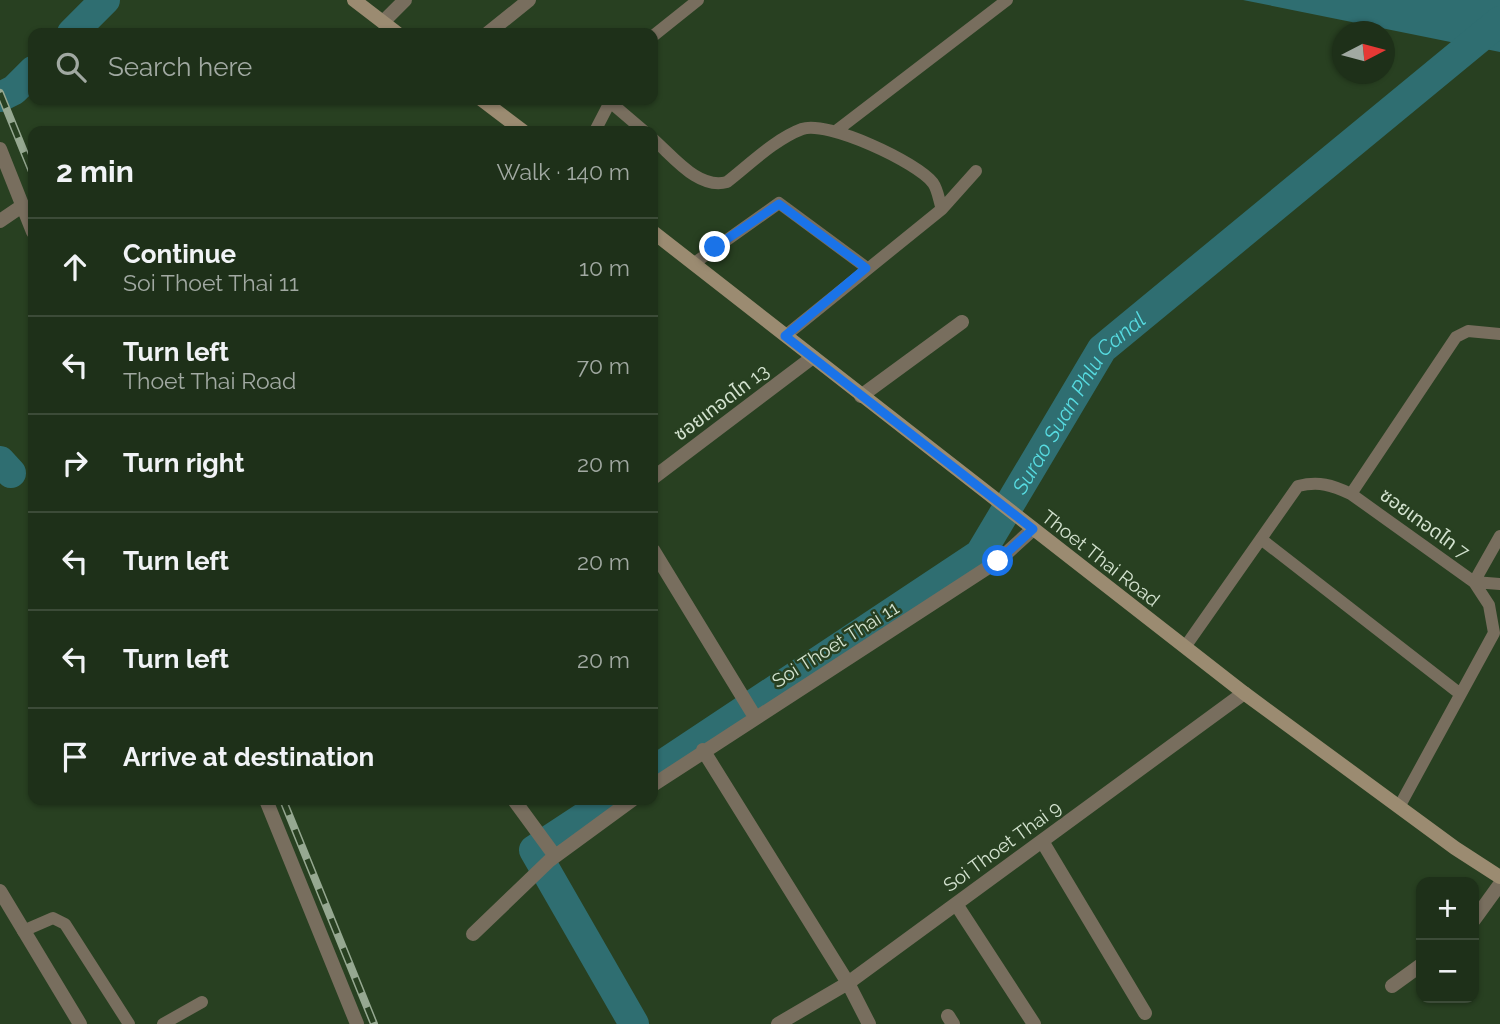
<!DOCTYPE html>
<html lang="en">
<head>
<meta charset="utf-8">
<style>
	body { margin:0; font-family:Raleway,"Noto Sans Thai",sans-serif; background:#2b3c26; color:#f1f3f6 }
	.controls { position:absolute; right:21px; bottom:21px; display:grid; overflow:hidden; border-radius:14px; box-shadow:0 2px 5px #0004 }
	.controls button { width:63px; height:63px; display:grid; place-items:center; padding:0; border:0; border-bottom:2px solid #3c4b38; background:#1e3019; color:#f1f3f6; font:35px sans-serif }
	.compass { position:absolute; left:1332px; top:21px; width:63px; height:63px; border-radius:50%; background:#1e3019; box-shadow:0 2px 5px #0004; rotate:84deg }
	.stop { position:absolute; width:21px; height:21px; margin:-16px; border:5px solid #1a73e8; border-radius:50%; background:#fff }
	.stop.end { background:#1a73e8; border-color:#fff; box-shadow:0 2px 7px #0008 }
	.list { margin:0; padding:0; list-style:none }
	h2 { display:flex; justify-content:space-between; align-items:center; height:91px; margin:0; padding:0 28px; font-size:30px }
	h2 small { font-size:23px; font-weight:400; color:#a1a9a2 }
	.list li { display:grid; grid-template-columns:46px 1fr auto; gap:21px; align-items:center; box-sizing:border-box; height:98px; padding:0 28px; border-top:2px solid #3c4b38 }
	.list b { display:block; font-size:26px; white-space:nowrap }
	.list p { margin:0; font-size:23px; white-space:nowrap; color:#a1a9a2 }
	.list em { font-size:23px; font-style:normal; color:#a1a9a2 }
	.icon { flex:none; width:38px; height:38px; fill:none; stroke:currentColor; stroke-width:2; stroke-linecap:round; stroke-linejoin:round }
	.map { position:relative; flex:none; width:1500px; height:1024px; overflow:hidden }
	.search { position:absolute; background:#1e3019; box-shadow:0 2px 5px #0004; left:28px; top:28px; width:630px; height:77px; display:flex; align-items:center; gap:18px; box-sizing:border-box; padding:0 24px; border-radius:14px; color:#a1a9a2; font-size:26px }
	.panel { position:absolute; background:#1e3019; box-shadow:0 2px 5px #0004; left:28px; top:126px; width:630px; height:679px; border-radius:14px }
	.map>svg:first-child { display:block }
	.water { fill:#2f6e71 }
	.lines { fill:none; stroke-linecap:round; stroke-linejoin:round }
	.canal { stroke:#2f6e71; stroke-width:30 }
	.service { stroke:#786e5e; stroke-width:12 }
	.minor { stroke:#786e5e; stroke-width:14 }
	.secondary { stroke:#9b8b71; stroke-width:14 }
	.rail-casing { stroke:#96a891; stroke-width:8 }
	.rail { stroke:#284021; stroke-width:5; stroke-dasharray:16; stroke-linecap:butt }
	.route { stroke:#1a73e8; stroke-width:9 }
	.labels { text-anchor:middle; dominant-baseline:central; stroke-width:5; stroke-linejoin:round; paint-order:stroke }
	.street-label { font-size:19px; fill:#d3e2cf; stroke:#284021 }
	.water-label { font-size:21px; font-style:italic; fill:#57dbe1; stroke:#284021 }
</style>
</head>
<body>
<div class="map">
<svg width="1500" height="1024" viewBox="0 0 1500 1024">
	<rect width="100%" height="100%" fill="#284021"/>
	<path class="water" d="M1243 0H1500V52Z"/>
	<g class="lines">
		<g class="canal">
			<path d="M72 33 105 0"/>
			<path d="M0 97 14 90 33 71"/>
			<path d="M0 461 11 473"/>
			<path id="s1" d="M653 771 980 554 1102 349 1500 21"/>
			<path d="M610 800 534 850 634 1024"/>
		</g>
		<path class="service" d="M653 36 698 0
			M610 102 644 131
			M595 131 611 100
			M836 131 1007 0
			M653 139C673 156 698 190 727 182 749 165 775 139 802 129 827 120 917 162 933 183 938 190 939 201 942 209L785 336
			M942 209 976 171
			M693 264 779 203 867 268
			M1351 494 1456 337 1468 331 1500 334
			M1500 536 1474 582 1500 584
			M1261 539 1459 693
			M1185 647 1298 486C1319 481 1332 485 1351 494L1474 582 1489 605 1494 633 1399 807
			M23 931 53 918 65 924 129 1024
			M163 1024 202 1002"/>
		<path class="minor" d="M383 22 405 0
			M488 33 529 0
			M0 149 33 232
			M0 221 22 206
			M861 396 962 322
			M653 478 813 357
			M653 550 755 717
			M703 750 848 983 869 1024
			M653 785 998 561 1033 529
			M266 800 357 1024
			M514 800 555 856
			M1042 841 1145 1013
			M0 891 80 1024
			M956 904 1034 1024
			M1474 920 1500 884
			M473 934 550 860 632 800
			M1392 986 1421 965
			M948 1016 953 1024
			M778 1024 848 983 1244 693"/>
		<path class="secondary" d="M354 0 397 33
			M482 100 523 131
			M653 232 1244 693 1455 848 1500 877"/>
		<g class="rail-casing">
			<path id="rail" d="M0 93 33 174
				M283 800 374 1024"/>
		</g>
		<use href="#rail" class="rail"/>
	</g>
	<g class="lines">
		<path class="route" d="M715 247 779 204 866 268 785 336 1033 529 998 561"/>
	</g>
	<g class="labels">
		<g class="street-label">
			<text transform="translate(721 402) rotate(-37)">ซอยเทอดไท 13</text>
			<text transform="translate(1425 523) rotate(36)">ซอยเทอดไท 7</text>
			<text transform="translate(1101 558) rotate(38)">Thoet Thai Road</text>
			<text transform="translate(835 644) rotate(-32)">Soi Thoet Thai 11</text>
			<text transform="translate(1002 846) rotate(-36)">Soi Thoet Thai 9</text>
		</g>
		<g class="water-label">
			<text stroke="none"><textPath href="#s1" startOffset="574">Surao Suan Phlu Canal</textPath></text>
		</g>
	</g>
</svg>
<div class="controls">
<button>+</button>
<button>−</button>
</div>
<svg class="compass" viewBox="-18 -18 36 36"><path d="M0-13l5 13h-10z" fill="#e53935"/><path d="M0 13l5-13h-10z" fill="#a1a9a2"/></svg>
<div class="stop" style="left:998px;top:561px"></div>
<div class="stop end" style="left:715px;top:247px"></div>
<div class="search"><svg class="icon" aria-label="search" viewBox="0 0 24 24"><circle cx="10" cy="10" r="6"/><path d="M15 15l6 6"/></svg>Search here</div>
<section class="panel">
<h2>2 min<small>Walk · 140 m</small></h2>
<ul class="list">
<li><svg class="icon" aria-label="ahead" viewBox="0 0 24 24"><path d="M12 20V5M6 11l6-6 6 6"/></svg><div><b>Continue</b><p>Soi Thoet Thai 11</p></div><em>10 m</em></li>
<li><svg class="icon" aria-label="left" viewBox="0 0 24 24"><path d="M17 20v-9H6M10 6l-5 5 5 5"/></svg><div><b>Turn left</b><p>Thoet Thai Road</p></div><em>70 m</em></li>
<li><svg class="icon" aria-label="right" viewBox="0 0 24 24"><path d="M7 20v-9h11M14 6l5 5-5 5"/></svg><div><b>Turn right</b></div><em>20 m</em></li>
<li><svg class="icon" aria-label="left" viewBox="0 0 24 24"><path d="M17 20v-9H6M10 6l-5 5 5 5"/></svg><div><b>Turn left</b></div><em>20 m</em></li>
<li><svg class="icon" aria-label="left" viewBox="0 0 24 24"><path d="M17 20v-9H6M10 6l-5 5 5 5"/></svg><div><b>Turn left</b></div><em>20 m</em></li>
<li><svg class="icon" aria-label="arrive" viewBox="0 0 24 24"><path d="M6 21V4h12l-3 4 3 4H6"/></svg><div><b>Arrive at destination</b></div></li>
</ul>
</section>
</div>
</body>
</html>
